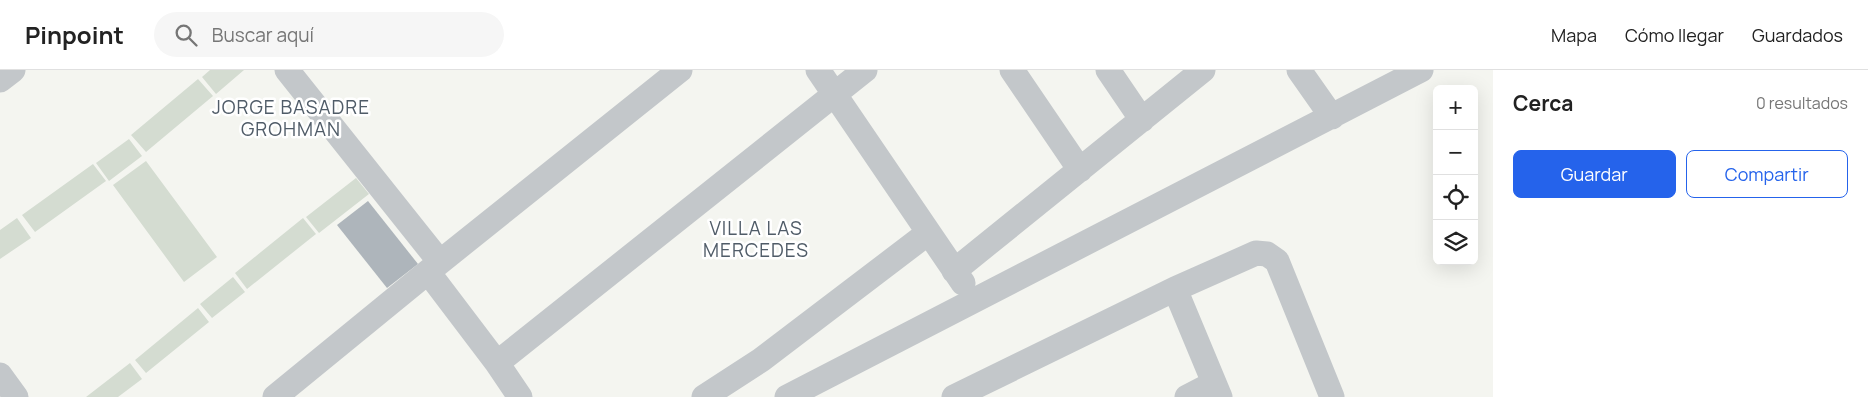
<!DOCTYPE html>
<html lang="es">
<head>
<meta charset="utf-8">
<style>
	body { margin:0; font-family:Manrope,sans-serif; background:#f6f6f6; color:#222 }
	.controls { position:absolute; right:15px; top:15px; display:grid; overflow:hidden; border-radius:8px; box-shadow:0 5px 20px #0002 }
	.controls button { width:45px; height:45px; display:grid; place-items:center; padding:0; border:0; border-bottom:1px solid #e0e0e0; background:#fff; color:#222; font:25px sans-serif }
	.list { margin:0; padding:0; list-style:none }
	h2 { display:flex; justify-content:space-between; align-items:center; height:65px; margin:0; padding:0 20px; font-size:21px }
	h2 small { font-size:16px; font-weight:400; color:#767676 }
	.actions { display:flex; gap:10px; padding:15px 20px }
	.actions a { flex:1; padding:11px 0; border:1px solid #2563eb; border-radius:8px; text-align:center; font-size:18px; color:#2563eb }
	.actions .main { background:#2563eb; color:#fff }
	.icon { flex:none; width:28px; height:28px; fill:none; stroke:currentColor; stroke-width:2; stroke-linecap:round; stroke-linejoin:round }
	.map { position:relative; flex:none; width:1493px; height:327px; overflow:hidden }
	header { display:flex; align-items:center; gap:30px; box-sizing:border-box; height:70px; padding:0 25px; background:#fff; border-bottom:1px solid #e0e0e0 }
	header strong { font-size:24px }
	nav { display:flex; gap:28px; margin-inline-start:auto; font-size:18px }
	.search { width:350px; height:45px; background:#f6f6f6; display:flex; align-items:center; gap:12px; box-sizing:border-box; padding:0 18px; border-radius:28px; color:#767676; font-size:19px }
	main { display:flex }
	aside { flex:1; background:#fff }
	.map>svg:first-child { display:block }
	.green { fill:#d4dcd1 }
	.building { fill:#aeb5bb }
	.lines { fill:none; stroke-linecap:round; stroke-linejoin:round }
	.minor { stroke:#c3c7ca; stroke-width:25 }
	.labels { text-anchor:middle; dominant-baseline:central; stroke-width:5; stroke-linejoin:round; paint-order:stroke }
	.neighbourhood-label { font-size:19px; letter-spacing:1px; fill:#505c68; stroke:#fff }
</style>
</head>
<body>
<header>
<strong>Pinpoint</strong>
<div class="search"><svg class="icon" aria-label="search" viewBox="0 0 24 24"><circle cx="10" cy="10" r="6"/><path d="M15 15l6 6"/></svg>Buscar aquí</div>
<nav><a>Mapa</a><a>Cómo llegar</a><a>Guardados</a></nav>
</header>
<main>
<div class="map">
<svg width="1493" height="327" viewBox="0 0 1493 327">
	<rect width="100%" height="100%" fill="#f4f5f0"/>
	<path class="green" d="M210 0H244L216 24 202 7Z
		M198 9 213 26 146 82 131 65Z
		M129 69 142 86 109 111 96 93Z
		M146 91 217 187 184 212 113 115Z
		M93 94 106 111 35 162 22 145Z
		M356 108 369 124 319 163 306 147Z
		M17 148 31 168 0 189V160Z
		M303 148 316 164 247 219 235 203Z
		M233 207 245 222 212 248 200 234Z
		M198 238 209 252 146 303 135 290Z
		M130 293 142 309 118 327H86Z"/>
	<path class="building" d="M368 131 418 194 387 218 337 155Z"/>
	<g class="lines">
		<path class="minor" d="M287 0 440 192
			M818 0 963 213
			M1012 0 1080 100
			M1108 0 1142 50
			M1299 0 1332 47
			M0 10 13 0
			M954 201 1203 0
			M428 202 497 293 520 327
			M1175 219 1220 327
			M497 293 865 0
			M0 305 16 327
			M275 327 440 192 680 0
			M704 327 761 290 928 163
			M787 327 1421 0
			M954 327 1175 219 1256 183 1267 184 1277 191 1332 327
			M1187 327 1214 313"/>
	</g>
	<g class="labels">
		<g class="neighbourhood-label">
			<text x="291" y="37">JORGE BASADRE<tspan x="291" dy="22">GROHMAN</tspan></text>
			<text x="756" y="158">VILLA LAS<tspan x="756" dy="22">MERCEDES</tspan></text>
		</g>
	</g>
</svg>
<div class="controls">
<button>+</button>
<button>−</button>
<button><svg class="icon" aria-label="locate" viewBox="0 0 24 24"><circle cx="12" cy="12" r="6"/><path d="M12 2v4M12 18v4M2 12h4M18 12h4"/></svg></button>
<button><svg class="icon" aria-label="layers" viewBox="0 0 24 24"><path d="M12 4l9 5-9 5-9-5zM3 14l9 5 9-5"/></svg></button>
</div>
</div>
<aside>
<h2>Cerca<small>0 resultados</small></h2>
<ul class="list">
</ul>
<div class="actions"><a class="main">Guardar</a><a>Compartir</a></div>
</aside>
</main>
</body>
</html>
